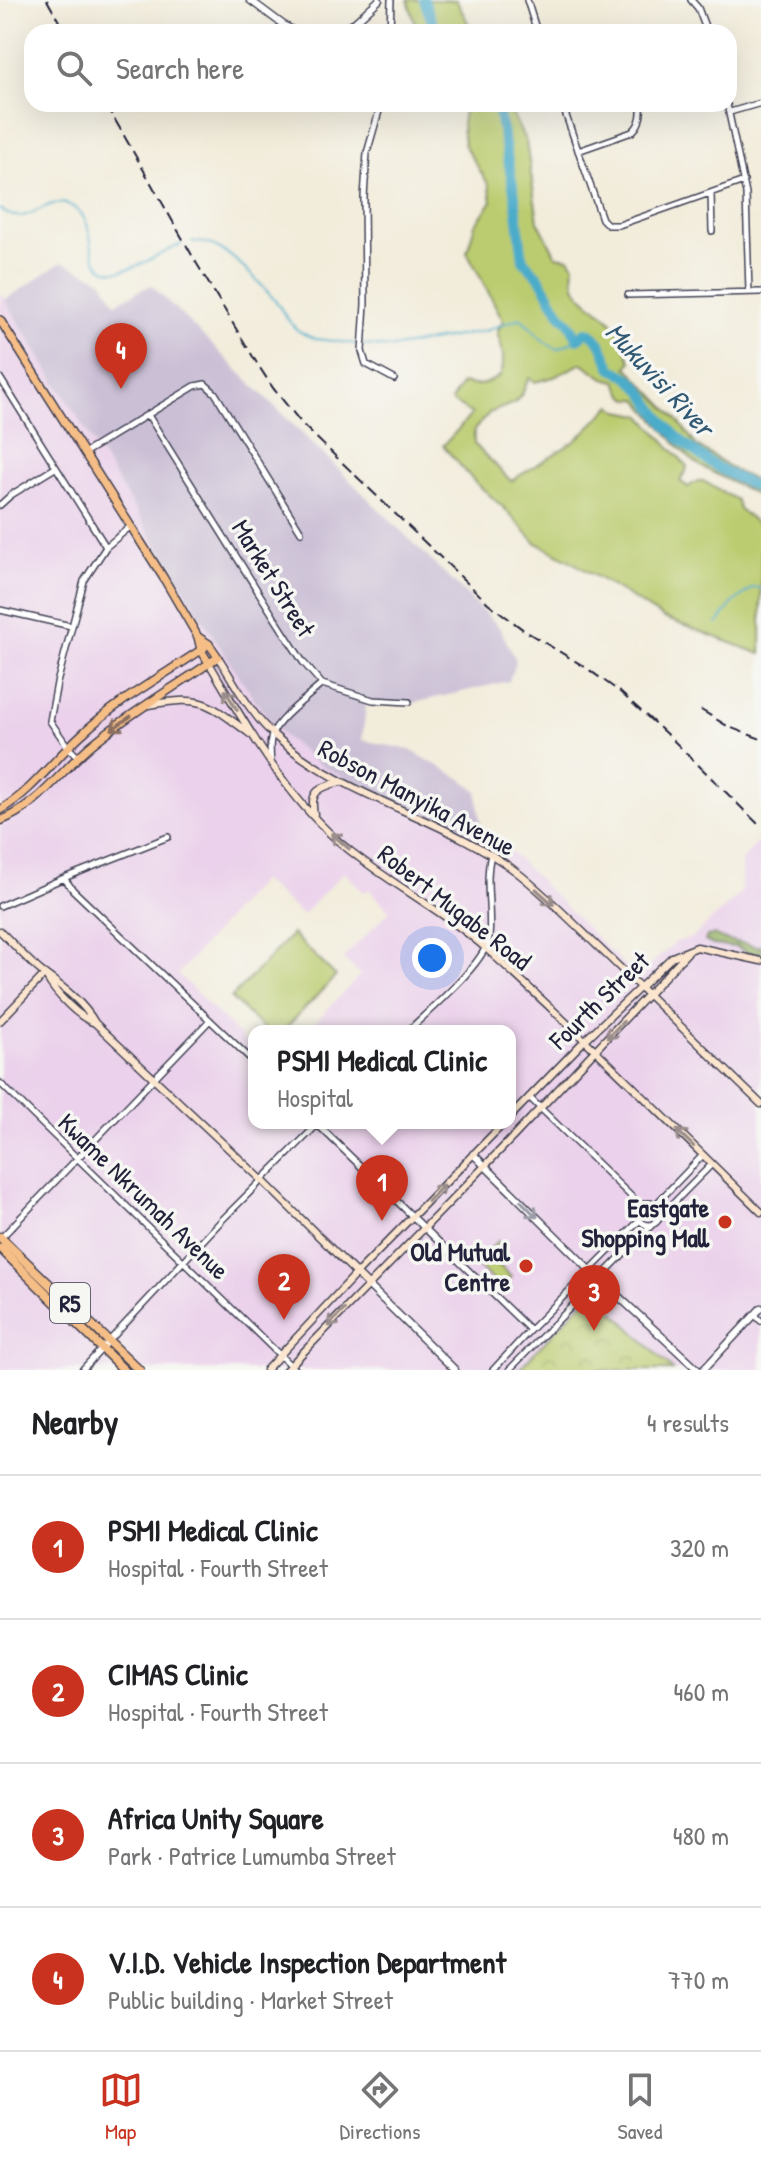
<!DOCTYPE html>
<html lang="en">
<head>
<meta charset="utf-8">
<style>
	body { margin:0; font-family:"Patrick Hand",sans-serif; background:#f6f6f6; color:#202124 }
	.you { position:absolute; left:432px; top:958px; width:28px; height:28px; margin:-20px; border:6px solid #fff; border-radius:50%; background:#1a73e8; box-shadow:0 0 0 12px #1a73e833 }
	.badge { display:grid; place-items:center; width:52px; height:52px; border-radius:50%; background:#c8321e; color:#fff; font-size:26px; font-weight:700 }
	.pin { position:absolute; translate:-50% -66px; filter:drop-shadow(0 2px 4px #0008) }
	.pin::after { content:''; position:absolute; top:42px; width:28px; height:24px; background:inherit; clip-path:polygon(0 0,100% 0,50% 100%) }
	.popup { position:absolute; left:248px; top:1025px; width:268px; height:104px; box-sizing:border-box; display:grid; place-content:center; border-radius:16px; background:#fff; filter:drop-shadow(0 2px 6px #0005); font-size:26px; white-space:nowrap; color:#757577 }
	.popup b { font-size:30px; color:#202124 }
	.popup::after { content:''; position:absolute; left:50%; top:100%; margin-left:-16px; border:16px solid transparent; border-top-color:#fff }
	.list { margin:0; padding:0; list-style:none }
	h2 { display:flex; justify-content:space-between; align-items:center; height:104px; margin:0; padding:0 32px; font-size:34px }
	h2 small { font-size:26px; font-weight:400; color:#757577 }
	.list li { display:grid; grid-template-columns:52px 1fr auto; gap:24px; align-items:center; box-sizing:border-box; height:144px; padding:0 32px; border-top:2px solid #e0e0e0 }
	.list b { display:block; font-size:30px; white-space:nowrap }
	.list p { margin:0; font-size:26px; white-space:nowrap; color:#757577 }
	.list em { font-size:26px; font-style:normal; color:#757577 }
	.icon { flex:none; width:44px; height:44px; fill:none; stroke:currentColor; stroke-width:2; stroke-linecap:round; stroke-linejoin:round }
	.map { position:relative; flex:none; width:761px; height:1370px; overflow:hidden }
	.search { position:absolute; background:#fff; box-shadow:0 8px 32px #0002; left:24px; right:24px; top:24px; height:88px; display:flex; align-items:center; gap:20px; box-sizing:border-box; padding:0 28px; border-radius:24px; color:#757577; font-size:30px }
	.sheet { height:680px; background:#fff }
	nav { display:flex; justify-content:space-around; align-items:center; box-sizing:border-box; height:112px; border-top:2px solid #e0e0e0; background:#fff; font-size:22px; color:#757577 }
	nav a { display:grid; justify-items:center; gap:4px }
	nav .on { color:#c8321e }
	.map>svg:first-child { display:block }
	.built { fill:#ebd1eb; fill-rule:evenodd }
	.industrial { fill:#cbbfd5 }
	.grass { fill:#bbcc6f; stroke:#6e7755; stroke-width:2 }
	.forest { fill:url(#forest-firs); stroke:#5b694e; stroke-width:2 }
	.park { fill:url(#park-crowns); stroke:#6e7755; stroke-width:2 }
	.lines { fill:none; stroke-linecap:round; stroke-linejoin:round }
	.stream { stroke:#4bacca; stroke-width:2 }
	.river { stroke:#4bacca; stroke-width:10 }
	.minor-casing { stroke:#414053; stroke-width:8 }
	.tertiary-casing { stroke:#414053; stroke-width:9 }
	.secondary-casing { stroke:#414053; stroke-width:9 }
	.primary-casing { stroke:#414053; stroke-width:10 }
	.trunk-casing { stroke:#414053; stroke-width:11 }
	.minor { stroke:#fff; stroke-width:5 }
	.tertiary { stroke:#fff; stroke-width:6 }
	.secondary { stroke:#fbe5cf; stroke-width:6 }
	.primary { stroke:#f6be87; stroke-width:7 }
	.trunk { stroke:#f6be87; stroke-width:8 }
	.rail { stroke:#22223b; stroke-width:2; stroke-dasharray:12 6; stroke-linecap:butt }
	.oneway { stroke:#998d8c }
	.oneway2 { stroke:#8c7061 }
	.oneway3 { stroke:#9c9ca7 }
	.poi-dot { fill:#c8321e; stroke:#f6f6f2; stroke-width:3 }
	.labels { text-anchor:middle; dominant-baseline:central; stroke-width:7; stroke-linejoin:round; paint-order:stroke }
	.shield { fill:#f6f6f2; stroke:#626272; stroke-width:2 }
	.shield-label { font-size:24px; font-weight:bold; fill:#22223b }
	.street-label { font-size:26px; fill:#22223b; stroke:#f6f6f2 }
	.poi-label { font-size:26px; font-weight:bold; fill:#22223b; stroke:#f6f6f2; text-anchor:end }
	.water-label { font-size:28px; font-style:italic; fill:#325974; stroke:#f6f6f2 }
</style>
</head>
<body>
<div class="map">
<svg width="761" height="1370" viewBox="0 0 761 1370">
	<defs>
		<pattern id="forest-firs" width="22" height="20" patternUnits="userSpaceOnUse" patternTransform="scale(2)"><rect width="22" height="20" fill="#94b062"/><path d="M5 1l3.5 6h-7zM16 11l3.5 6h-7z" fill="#788f52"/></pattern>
		<pattern id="park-crowns" width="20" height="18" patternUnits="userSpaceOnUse" patternTransform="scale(2)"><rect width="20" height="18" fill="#bbcc6f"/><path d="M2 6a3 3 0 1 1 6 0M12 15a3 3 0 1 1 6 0" fill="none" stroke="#a0af61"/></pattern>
	</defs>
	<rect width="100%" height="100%" fill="#f6f6f2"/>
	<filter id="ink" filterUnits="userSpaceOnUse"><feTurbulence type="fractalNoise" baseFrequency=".0125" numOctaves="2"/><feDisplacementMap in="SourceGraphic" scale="16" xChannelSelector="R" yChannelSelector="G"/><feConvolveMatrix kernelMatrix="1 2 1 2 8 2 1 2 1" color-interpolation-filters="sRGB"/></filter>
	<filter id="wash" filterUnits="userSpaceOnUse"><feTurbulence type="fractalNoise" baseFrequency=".006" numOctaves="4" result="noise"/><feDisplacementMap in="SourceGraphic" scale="32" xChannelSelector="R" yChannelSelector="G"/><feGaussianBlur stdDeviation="1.8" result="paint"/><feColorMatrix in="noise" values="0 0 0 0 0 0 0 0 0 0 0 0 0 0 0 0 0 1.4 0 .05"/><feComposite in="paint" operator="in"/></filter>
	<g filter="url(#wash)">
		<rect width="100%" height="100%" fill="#f2ecda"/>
		<path class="built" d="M0 292 218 644 363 787 510 851 636 977 676 942 692 938 741 893V861L759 840 761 842V1370H0ZM344 872 364 892 369 889 390 911 343 958 360 975 307 1031H510V1123H254V1050L178 974 261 880 302 915Z"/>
		<path class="industrial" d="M62 262 102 280 116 303 151 285 499 627 516 660 509 681 409 704 366 705 362 740 410 750 465 781 477 791 482 838 363 787 320 765 284 736 262 710 218 644 5 300Z"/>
		<path class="grass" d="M408 0H456L473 32H418Z
			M465 104H513L512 114 526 142 538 221 556 256 569 258 574 265C569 299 593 301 611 321 621 332 626 349 631 362L627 367 675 417 697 446 739 473 761 483V497L702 467 691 459 679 447 638 399C623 401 623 393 616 381L604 378 582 363 554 377 535 382 529 378 522 394 514 403 489 413 474 430V444L511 481 575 441 612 405 619 411 641 415 687 466 686 471 680 481 688 487 698 481H703L736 500 739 509 761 527V654L664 618 569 560 535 542 504 508 474 481 443 446 472 414 451 401 462 383C478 388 488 384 501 375 505 360 503 348 497 333L503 320 467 252 475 225 492 201 489 185 464 145 462 124Z
			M292 934 336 976 283 1031H266L231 998Z
			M498 1241 501 1245 502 1252 493 1263 496 1266 498 1264 511 1277 500 1288 476 1264Z"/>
		<path class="forest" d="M714 935C725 943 744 941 757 947L761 945V954L746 952 736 947 713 945 705 941 707 936Z"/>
		<path class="park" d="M593 1291 673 1370H518Z"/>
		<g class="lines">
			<path class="stream" d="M0 209C27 231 44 195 69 205 103 218 79 268 113 271 131 273 164 251 182 244
				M192 241C197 243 205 242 210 244 230 251 258 281 272 297 289 317 288 330 316 339L391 348 485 331 520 318C534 328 541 344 558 349L578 339
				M717 624 732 604 752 588H761"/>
			<path class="river" d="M424 0 434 27 442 32
				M497 104 515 196 523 260 539 277 561 315 569 323 578 339 585 332 591 333 601 344 612 369C643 380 648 404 668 427 693 455 727 475 761 489"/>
		</g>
	</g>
	<g filter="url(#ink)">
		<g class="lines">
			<g class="minor-casing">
				<path id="minor" d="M527 0 537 32
					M691 0 698 8 707 32
					M390 32 391 0
					M381 104 367 153 364 197 365 304 362 351 366 364 394 379
					M562 104 602 219 608 225H619L744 181
					M727 104 746 194 749 292
					M730 112 761 103
					M578 151 632 132C641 125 642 115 641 104
					M711 193 712 231
					M628 295 761 292
					M0 378 106 547
					M148 415 274 617 303 662 322 684 373 700 409 702
					M84 453 195 386 205 384 215 393 301 532
					M0 505 11 495 55 468
					M0 610 71 626
					M78 757 68 747 50 721 57 683 84 581 106 547 131 526
					M271 762C270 753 269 744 272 735 278 718 308 697 322 684
					M64 878 168 837
					M0 906 64 878 73 890 254 1062
					M408 1031C428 1011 486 963 489 937 492 910 484 881 491 855
					M0 1083 295 1370
					M529 1097 641 1206
					M318 1125 530 1330
					M638 1214a11 11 0 1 1 22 0a11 11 0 1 1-22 0Z
					M655 1205 703 1155
					M1 1238 210 1020
					M755 1315 761 1321
					M82 1370 222 1220 319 1123
					M493 1370 530 1330 640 1220
					M509 1370 712 1164"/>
			</g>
			<g class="tertiary-casing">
				<path id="tertiary" d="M250 0 285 26 296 32
					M337 32 355 22 379 0
					M473 1154 590 1270 698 1370
					M368 1285 455 1370
					M703 1370 761 1308"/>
			</g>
			<g class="secondary-casing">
				<path id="secondary" d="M218 657C235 683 251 715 275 736 345 799 443 816 518 873 551 899 581 931 612 960 662 1008 711 1056 761 1104
					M209 663C246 725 282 791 337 840 384 881 442 909 489 951 582 1035 671 1124 761 1212
					M148 705C203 695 207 702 250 734
					M314 814C309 791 320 787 340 782
					M0 931C15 945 29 963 46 975 64 988 84 1003 95 1023L263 1181 368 1285
					M47 978C55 993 79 1018 95 1023
					M0 1021 45 974
					M510 1117 584 1041 672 957 697 947 761 961
					M266 1370 356 1274 504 1123
					M286 1370 514 1136 687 953"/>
			</g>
			<g class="primary-casing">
				<path id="primary" d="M0 320 163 577 198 637 201 650 209 663
					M0 810C33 791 54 759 82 734 118 700 163 676 204 648
					M0 821C40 806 62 768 95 742 133 711 177 686 218 657L209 644 198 637"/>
			</g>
			<g class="trunk-casing">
				<path id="trunk" d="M0 1237 139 1370
					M0 1248 124 1370"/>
			</g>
			<use href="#minor" class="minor"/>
			<use href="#tertiary" class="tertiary"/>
			<use href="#secondary" class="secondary"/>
			<use href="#primary" class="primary"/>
			<use href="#trunk" class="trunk"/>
			<path class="rail" d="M47 0 65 32
				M106 104 197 264 258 365 273 388 303 425 488 603 525 631 585 667 620 692 672 739 761 827
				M701 710 729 727 761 739"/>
		</g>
		<defs><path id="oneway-shaft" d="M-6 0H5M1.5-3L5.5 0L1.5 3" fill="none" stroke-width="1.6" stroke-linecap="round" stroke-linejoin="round" transform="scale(2)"/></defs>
		<g class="oneway">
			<use href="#oneway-shaft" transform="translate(231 700) rotate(-121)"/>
			<use href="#oneway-shaft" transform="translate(340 841) rotate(-139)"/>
			<use href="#oneway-shaft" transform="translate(545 897) rotate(42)"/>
			<use href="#oneway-shaft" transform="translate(615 1030) rotate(134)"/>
			<use href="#oneway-shaft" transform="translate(685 1138) rotate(-136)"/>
			<use href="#oneway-shaft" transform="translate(436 1193) rotate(-46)"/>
			<use href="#oneway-shaft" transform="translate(336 1318) rotate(134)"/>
		</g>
		<use class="oneway2" href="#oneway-shaft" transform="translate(121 723) rotate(145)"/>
		<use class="oneway3" href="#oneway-shaft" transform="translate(529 1209) rotate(45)"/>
	</g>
	<g class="poi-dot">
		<circle cx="725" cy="1222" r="8"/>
		<circle cx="526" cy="1266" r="8"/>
	</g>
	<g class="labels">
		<rect class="shield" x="50" y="1283" width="40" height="40" rx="6"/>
		<g class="shield-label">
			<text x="70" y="1303">R5</text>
		</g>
		<g class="street-label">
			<text transform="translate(274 578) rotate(58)">Market Street</text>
			<text transform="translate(417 797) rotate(28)">Robson Manyika Avenue</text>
			<text transform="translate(455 907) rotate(38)">Robert Mugabe Road</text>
			<text transform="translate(599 1000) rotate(-44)">Fourth Street</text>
			<text transform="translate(144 1196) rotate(44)">Kwame Nkrumah Avenue</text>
		</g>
		<g class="poi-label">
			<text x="709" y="1207">Eastgate<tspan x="709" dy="30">Shopping Mall</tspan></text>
			<text x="510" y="1251">Old Mutual<tspan x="510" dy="30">Centre</tspan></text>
		</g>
		<g class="water-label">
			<text transform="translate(660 379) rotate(47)">Mukuvisi River</text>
		</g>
	</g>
</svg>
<div class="you"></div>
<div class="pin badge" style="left:382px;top:1221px">1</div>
<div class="popup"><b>PSMI Medical Clinic</b>Hospital</div>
<div class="pin badge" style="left:284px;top:1320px">2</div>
<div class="pin badge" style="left:594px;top:1331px">3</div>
<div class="pin badge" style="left:121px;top:389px">4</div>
<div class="search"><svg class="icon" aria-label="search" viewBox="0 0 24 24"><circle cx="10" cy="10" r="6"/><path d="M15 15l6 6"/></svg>Search here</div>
</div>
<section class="sheet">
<h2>Nearby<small>4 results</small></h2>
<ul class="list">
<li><span class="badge">1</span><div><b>PSMI Medical Clinic</b><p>Hospital · Fourth Street</p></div><em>320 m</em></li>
<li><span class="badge">2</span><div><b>CIMAS Clinic</b><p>Hospital · Fourth Street</p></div><em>460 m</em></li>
<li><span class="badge">3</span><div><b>Africa Unity Square</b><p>Park · Patrice Lumumba Street</p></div><em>480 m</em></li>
<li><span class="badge">4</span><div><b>V.I.D. Vehicle Inspection Department</b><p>Public building · Market Street</p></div><em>770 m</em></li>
</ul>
</section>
<nav>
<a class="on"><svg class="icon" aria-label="map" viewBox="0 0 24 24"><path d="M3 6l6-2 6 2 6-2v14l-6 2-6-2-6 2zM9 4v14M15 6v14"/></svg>Map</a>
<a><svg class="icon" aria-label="directions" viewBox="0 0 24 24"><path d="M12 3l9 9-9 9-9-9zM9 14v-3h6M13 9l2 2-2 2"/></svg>Directions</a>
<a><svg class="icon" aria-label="saved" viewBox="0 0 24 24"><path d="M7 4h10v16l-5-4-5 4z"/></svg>Saved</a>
</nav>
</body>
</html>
